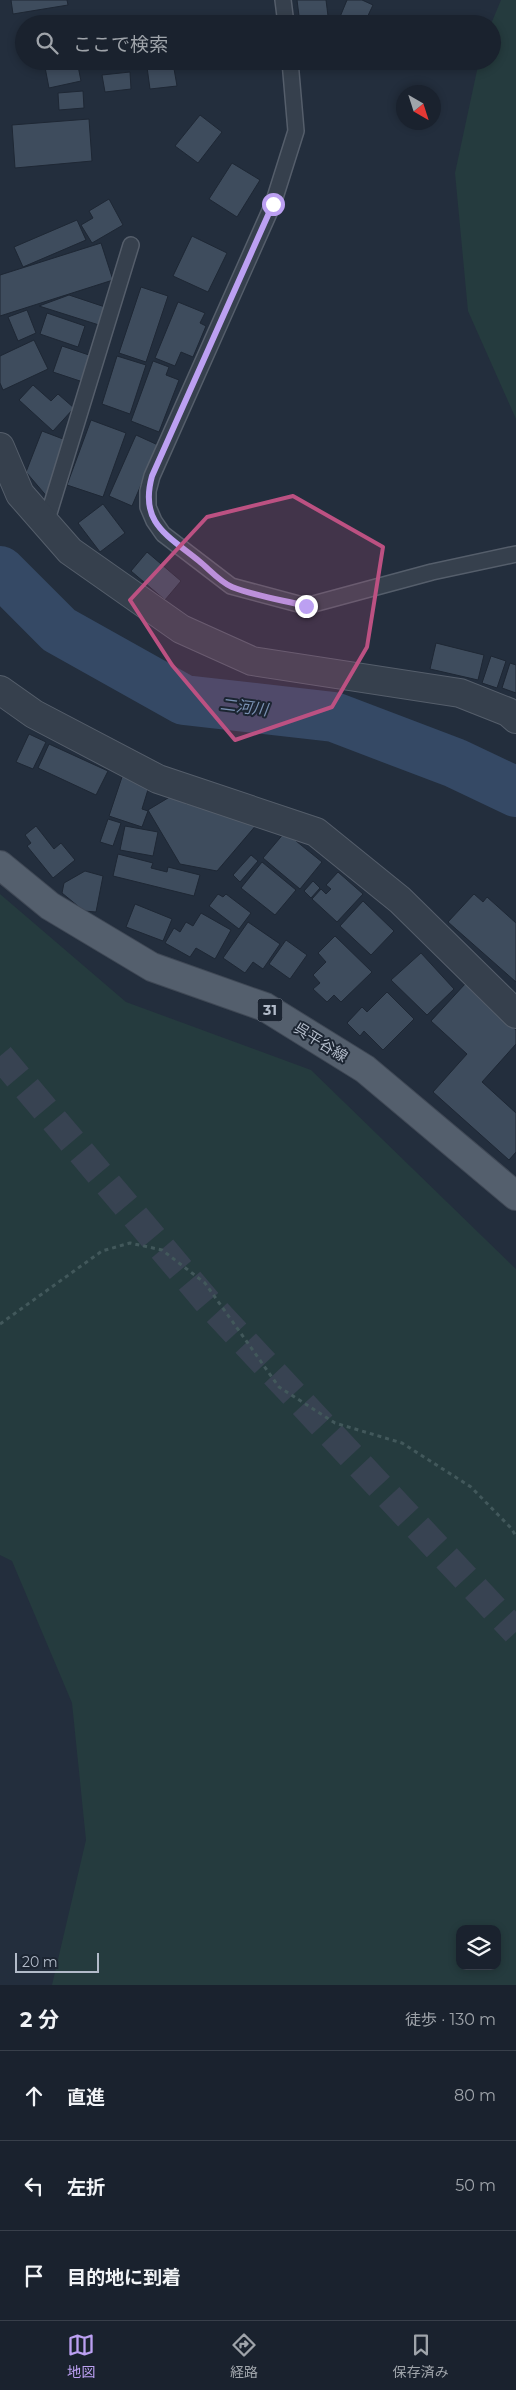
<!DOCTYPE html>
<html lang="ja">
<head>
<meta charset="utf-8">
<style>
	body { margin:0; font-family:Montserrat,"Noto Sans JP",sans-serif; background:#272f3a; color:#f1f3f6 }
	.controls { position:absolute; right:15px; bottom:15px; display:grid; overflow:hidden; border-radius:10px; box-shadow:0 2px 8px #0003 }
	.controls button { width:45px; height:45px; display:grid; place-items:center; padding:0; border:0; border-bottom:1px solid #383f4a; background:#1a222e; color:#f1f3f6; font:25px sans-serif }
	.compass { position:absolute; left:396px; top:85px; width:45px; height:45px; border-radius:50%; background:#1a222e; box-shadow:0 2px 8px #0003; rotate:141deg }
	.scale { position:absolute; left:15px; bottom:12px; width:84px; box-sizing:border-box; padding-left:5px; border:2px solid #b2bbc9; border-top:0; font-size:14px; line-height:18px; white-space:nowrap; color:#b2bbc9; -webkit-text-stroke:4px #1c2532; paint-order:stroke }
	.stop { position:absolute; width:15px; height:15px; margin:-11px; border:4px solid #bca0f2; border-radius:50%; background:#fff }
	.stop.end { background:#bca0f2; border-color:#fff; box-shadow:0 1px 5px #0008 }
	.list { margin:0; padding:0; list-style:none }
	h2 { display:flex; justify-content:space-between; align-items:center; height:65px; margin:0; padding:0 20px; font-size:21px }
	h2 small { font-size:16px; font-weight:400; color:#9fa4aa }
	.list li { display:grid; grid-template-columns:32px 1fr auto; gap:15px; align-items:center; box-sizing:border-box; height:90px; padding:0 20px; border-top:1px solid #383f4a }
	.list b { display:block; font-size:19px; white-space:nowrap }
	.list em { font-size:16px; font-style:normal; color:#9fa4aa }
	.icon { flex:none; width:28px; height:28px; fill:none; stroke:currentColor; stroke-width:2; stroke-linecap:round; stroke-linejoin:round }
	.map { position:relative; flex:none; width:516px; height:1985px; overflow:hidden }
	.search { position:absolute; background:#1a222e; box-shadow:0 2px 8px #0003; left:15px; right:15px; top:15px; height:55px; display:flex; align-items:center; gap:12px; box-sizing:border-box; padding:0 18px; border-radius:28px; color:#9fa4aa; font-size:19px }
	.sheet { height:335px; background:#1a222e }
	nav { display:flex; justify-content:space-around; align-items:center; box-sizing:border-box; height:70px; border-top:1px solid #383f4a; background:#1a222e; font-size:14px; color:#9fa4aa }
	nav a { display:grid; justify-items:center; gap:2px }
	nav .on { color:#bca0f2 }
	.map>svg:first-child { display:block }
	.green { fill:#253b3e; fill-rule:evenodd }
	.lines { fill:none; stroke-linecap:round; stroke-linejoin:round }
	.river { stroke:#354965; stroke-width:50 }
	.building { fill:#3e4c5d; stroke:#1e2734 }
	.primary-tunnel { stroke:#384352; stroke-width:28; stroke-dasharray:28 14; stroke-linecap:butt }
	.lane-casing { stroke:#555e6b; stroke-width:18 }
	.street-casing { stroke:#555e6b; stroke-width:30 }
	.primary-casing { stroke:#404956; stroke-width:30 }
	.path { stroke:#42585b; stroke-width:3; stroke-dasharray:4 4; stroke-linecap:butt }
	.lane { stroke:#36404d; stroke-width:15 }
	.street { stroke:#36404d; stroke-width:28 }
	.primary { stroke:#545f6d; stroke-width:28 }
	.route { stroke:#bca0f2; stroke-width:6 }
	.marked { fill:#bc5182; fill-opacity:0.2; stroke:#bc5182; stroke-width:4; stroke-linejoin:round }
	.labels { text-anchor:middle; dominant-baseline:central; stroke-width:4; stroke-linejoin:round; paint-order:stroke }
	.shield { fill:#1c2532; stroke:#858e9c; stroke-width:1 }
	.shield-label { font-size:14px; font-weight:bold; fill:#b2bbc9 }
	.street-label { font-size:15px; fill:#b2bbc9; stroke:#1c2532 }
	.water-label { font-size:16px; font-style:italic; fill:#7990b2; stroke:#1c2532 }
</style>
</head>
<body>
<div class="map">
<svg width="516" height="1985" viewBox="0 0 516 1985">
	<rect width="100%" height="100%" fill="#232e3d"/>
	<path class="green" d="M501 0H516V419L468 311 455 173 479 61H492L491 24Z
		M0 894 126 1002 311 1070 516 1269V1985H52L86 1840 72 1703 12 1561 0 1555ZM460 1929H497V1966H460Z"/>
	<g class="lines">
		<path class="river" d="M0 571 59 630 184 700 334 717 455 763 516 792"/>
	</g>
	<path class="building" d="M11 0H67L68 5 13 14Z
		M297 0H326L329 24H300Z
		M347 0H362L373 5 364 24H354L340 17Z
		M77 61 81 81 49 88 44 62Z
		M173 63 177 86 150 89 147 67Z
		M130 72 131 89 105 92 102 75Z
		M83 91 84 108 59 110 58 93Z
		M200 115 222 132 198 163 175 146Z
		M89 119 92 161 15 168 12 125Z
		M232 163 260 180 237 217 209 199Z
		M109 199 123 225 92 243 81 225 93 218 89 211Z
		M77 220 86 240 23 267 14 247Z
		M192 236 227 253 208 292 173 276Z
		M101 243 113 280 0 316V275Z
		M141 287 168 296 146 362 119 353Z
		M69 295 105 307 99 325 39 306Z
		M178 302 205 313 200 323 206 326 193 357 181 352 175 366 155 358Z
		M27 310 36 333 18 341 8 317Z
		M47 313 85 326 78 347 40 334Z
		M34 340 48 369 3 390 0 383V356Z
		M62 346 95 357 86 383 53 372Z
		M117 356 146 365 130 414 102 404Z
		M153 361 169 367 166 375 179 380 159 432 131 421Z
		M33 385 51 401 58 394 74 408 53 431 19 400Z
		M91 420 126 433 103 497 67 485Z
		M42 431 71 442 49 499 26 472Z
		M136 435 158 445 132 506 109 496Z
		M103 504 125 533 100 552 78 523Z
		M147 552 181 581 165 600 131 571Z
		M436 643 484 655 478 680 430 669Z
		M491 656 506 661 497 688 482 683Z
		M510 663 516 665V693L502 688Z
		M29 734 46 742 33 769 16 762Z
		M49 744 108 771 96 795 38 768Z
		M123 774 150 783 142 809 148 811 142 827 109 816Z
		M178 792 186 804 194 799 258 823 217 871 180 864 148 810Z
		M108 819 121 823 113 846 100 842Z
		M36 826 54 849 61 843 75 860 53 878 27 846 31 843 25 835Z
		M125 826 158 832 153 856 120 850Z
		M285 832 322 862 300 889 263 858Z
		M118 854 153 863 151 868 167 872 168 867 200 875 194 896 113 876Z
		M251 855 258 861 240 882 233 875Z
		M262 862 296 890 275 915 241 888Z
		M85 871 103 876 96 912 84 911 62 893 64 883Z
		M338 872 363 894 337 922 312 899 321 889 326 894 331 889 326 885Z
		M313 881 320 888 311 898 304 891Z
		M218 894 223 897 226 894 251 913 239 929 209 906Z
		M474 894 483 902 487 897 516 923V982L448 922Z
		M363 901 394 931 371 955 340 926Z
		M135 904 172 919 163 941 126 927Z
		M201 913 231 930 215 959 196 948 190 957 165 943 174 928 180 932 186 922 193 926Z
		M248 922 280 944 263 969 253 962 245 973 223 958Z
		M335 936 372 972 341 1002 334 995 327 1002 313 989 320 983 313 975 326 962 318 953Z
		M286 940 307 955 290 979 269 964Z
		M421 953 454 989 427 1015 391 980Z
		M465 984 516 1030V1044L482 1082 516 1113V1152L509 1160 433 1092 467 1054 431 1021Z
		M387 992 414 1019 383 1050 364 1031 360 1036 347 1023 362 1007 367 1012Z"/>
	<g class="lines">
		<path class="primary-tunnel" d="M0 1056 210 1305 516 1632"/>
		<g class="lane-casing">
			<path id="lane" d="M283 0 286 24
				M290 61 296 131 273 204 152 476 148 491V507L154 521 163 534 231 586 306 606 432 572 516 554
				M46 523 131 245"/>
		</g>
		<g class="street-casing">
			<path id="street" d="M0 447 20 494 70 551 181 629 252 661 460 693 508 712 516 719
				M0 690 34 714 158 779 316 832 400 900 516 1014"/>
		</g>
		<g class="primary-casing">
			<path id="primary" d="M0 865 50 906 152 967 265 1007 365 1069 516 1196"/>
		</g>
		<path class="path" d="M0 1324 102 1251 130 1243 162 1250 205 1283 279 1387 335 1423 402 1443 471 1487 511 1528 516 1536"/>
		<use href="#lane" class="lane"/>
		<use href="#street" class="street"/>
		<use href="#primary" class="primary"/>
	</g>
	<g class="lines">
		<path class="route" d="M273 204 152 476C139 523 167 535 199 561 209 569 220 582 232 587 255 596 282 600 306 606"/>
	</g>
	<path class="marked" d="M293 496 383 547 367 647 332 707 235 740 172 665 130 600 207 517Z"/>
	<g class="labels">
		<rect class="shield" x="257.5" y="998.5" width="25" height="23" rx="4"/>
		<g class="shield-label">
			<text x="270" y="1010">31</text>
		</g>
		<g class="street-label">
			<text transform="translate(321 1042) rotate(32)">呉平谷線</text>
		</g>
		<g class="water-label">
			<text transform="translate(244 707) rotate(7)">二河川</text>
		</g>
	</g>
</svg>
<div class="controls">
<button><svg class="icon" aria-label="layers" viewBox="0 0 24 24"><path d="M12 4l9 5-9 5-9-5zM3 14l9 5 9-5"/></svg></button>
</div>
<svg class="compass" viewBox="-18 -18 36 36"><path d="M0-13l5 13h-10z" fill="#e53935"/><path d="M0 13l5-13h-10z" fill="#9fa4aa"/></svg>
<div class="scale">20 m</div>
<div class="stop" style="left:273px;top:204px"></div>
<div class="stop end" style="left:306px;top:606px"></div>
<div class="search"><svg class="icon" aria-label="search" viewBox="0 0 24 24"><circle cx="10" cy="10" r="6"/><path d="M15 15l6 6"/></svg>ここで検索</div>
</div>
<section class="sheet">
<h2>2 分<small>徒歩 · 130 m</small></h2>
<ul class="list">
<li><svg class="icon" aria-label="ahead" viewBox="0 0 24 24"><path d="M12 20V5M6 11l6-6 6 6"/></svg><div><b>直進</b></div><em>80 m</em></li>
<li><svg class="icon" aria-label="left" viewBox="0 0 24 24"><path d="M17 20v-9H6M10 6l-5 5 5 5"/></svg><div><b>左折</b></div><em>50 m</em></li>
<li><svg class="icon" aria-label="arrive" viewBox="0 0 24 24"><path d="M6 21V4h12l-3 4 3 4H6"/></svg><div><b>目的地に到着</b></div></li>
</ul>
</section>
<nav>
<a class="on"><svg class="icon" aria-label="map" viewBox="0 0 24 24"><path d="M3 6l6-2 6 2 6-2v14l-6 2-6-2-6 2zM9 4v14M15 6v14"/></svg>地図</a>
<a><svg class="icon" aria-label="directions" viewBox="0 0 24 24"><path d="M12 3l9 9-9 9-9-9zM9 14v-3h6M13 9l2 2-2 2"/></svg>経路</a>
<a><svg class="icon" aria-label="saved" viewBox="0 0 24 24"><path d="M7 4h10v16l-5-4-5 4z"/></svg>保存済み</a>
</nav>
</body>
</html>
